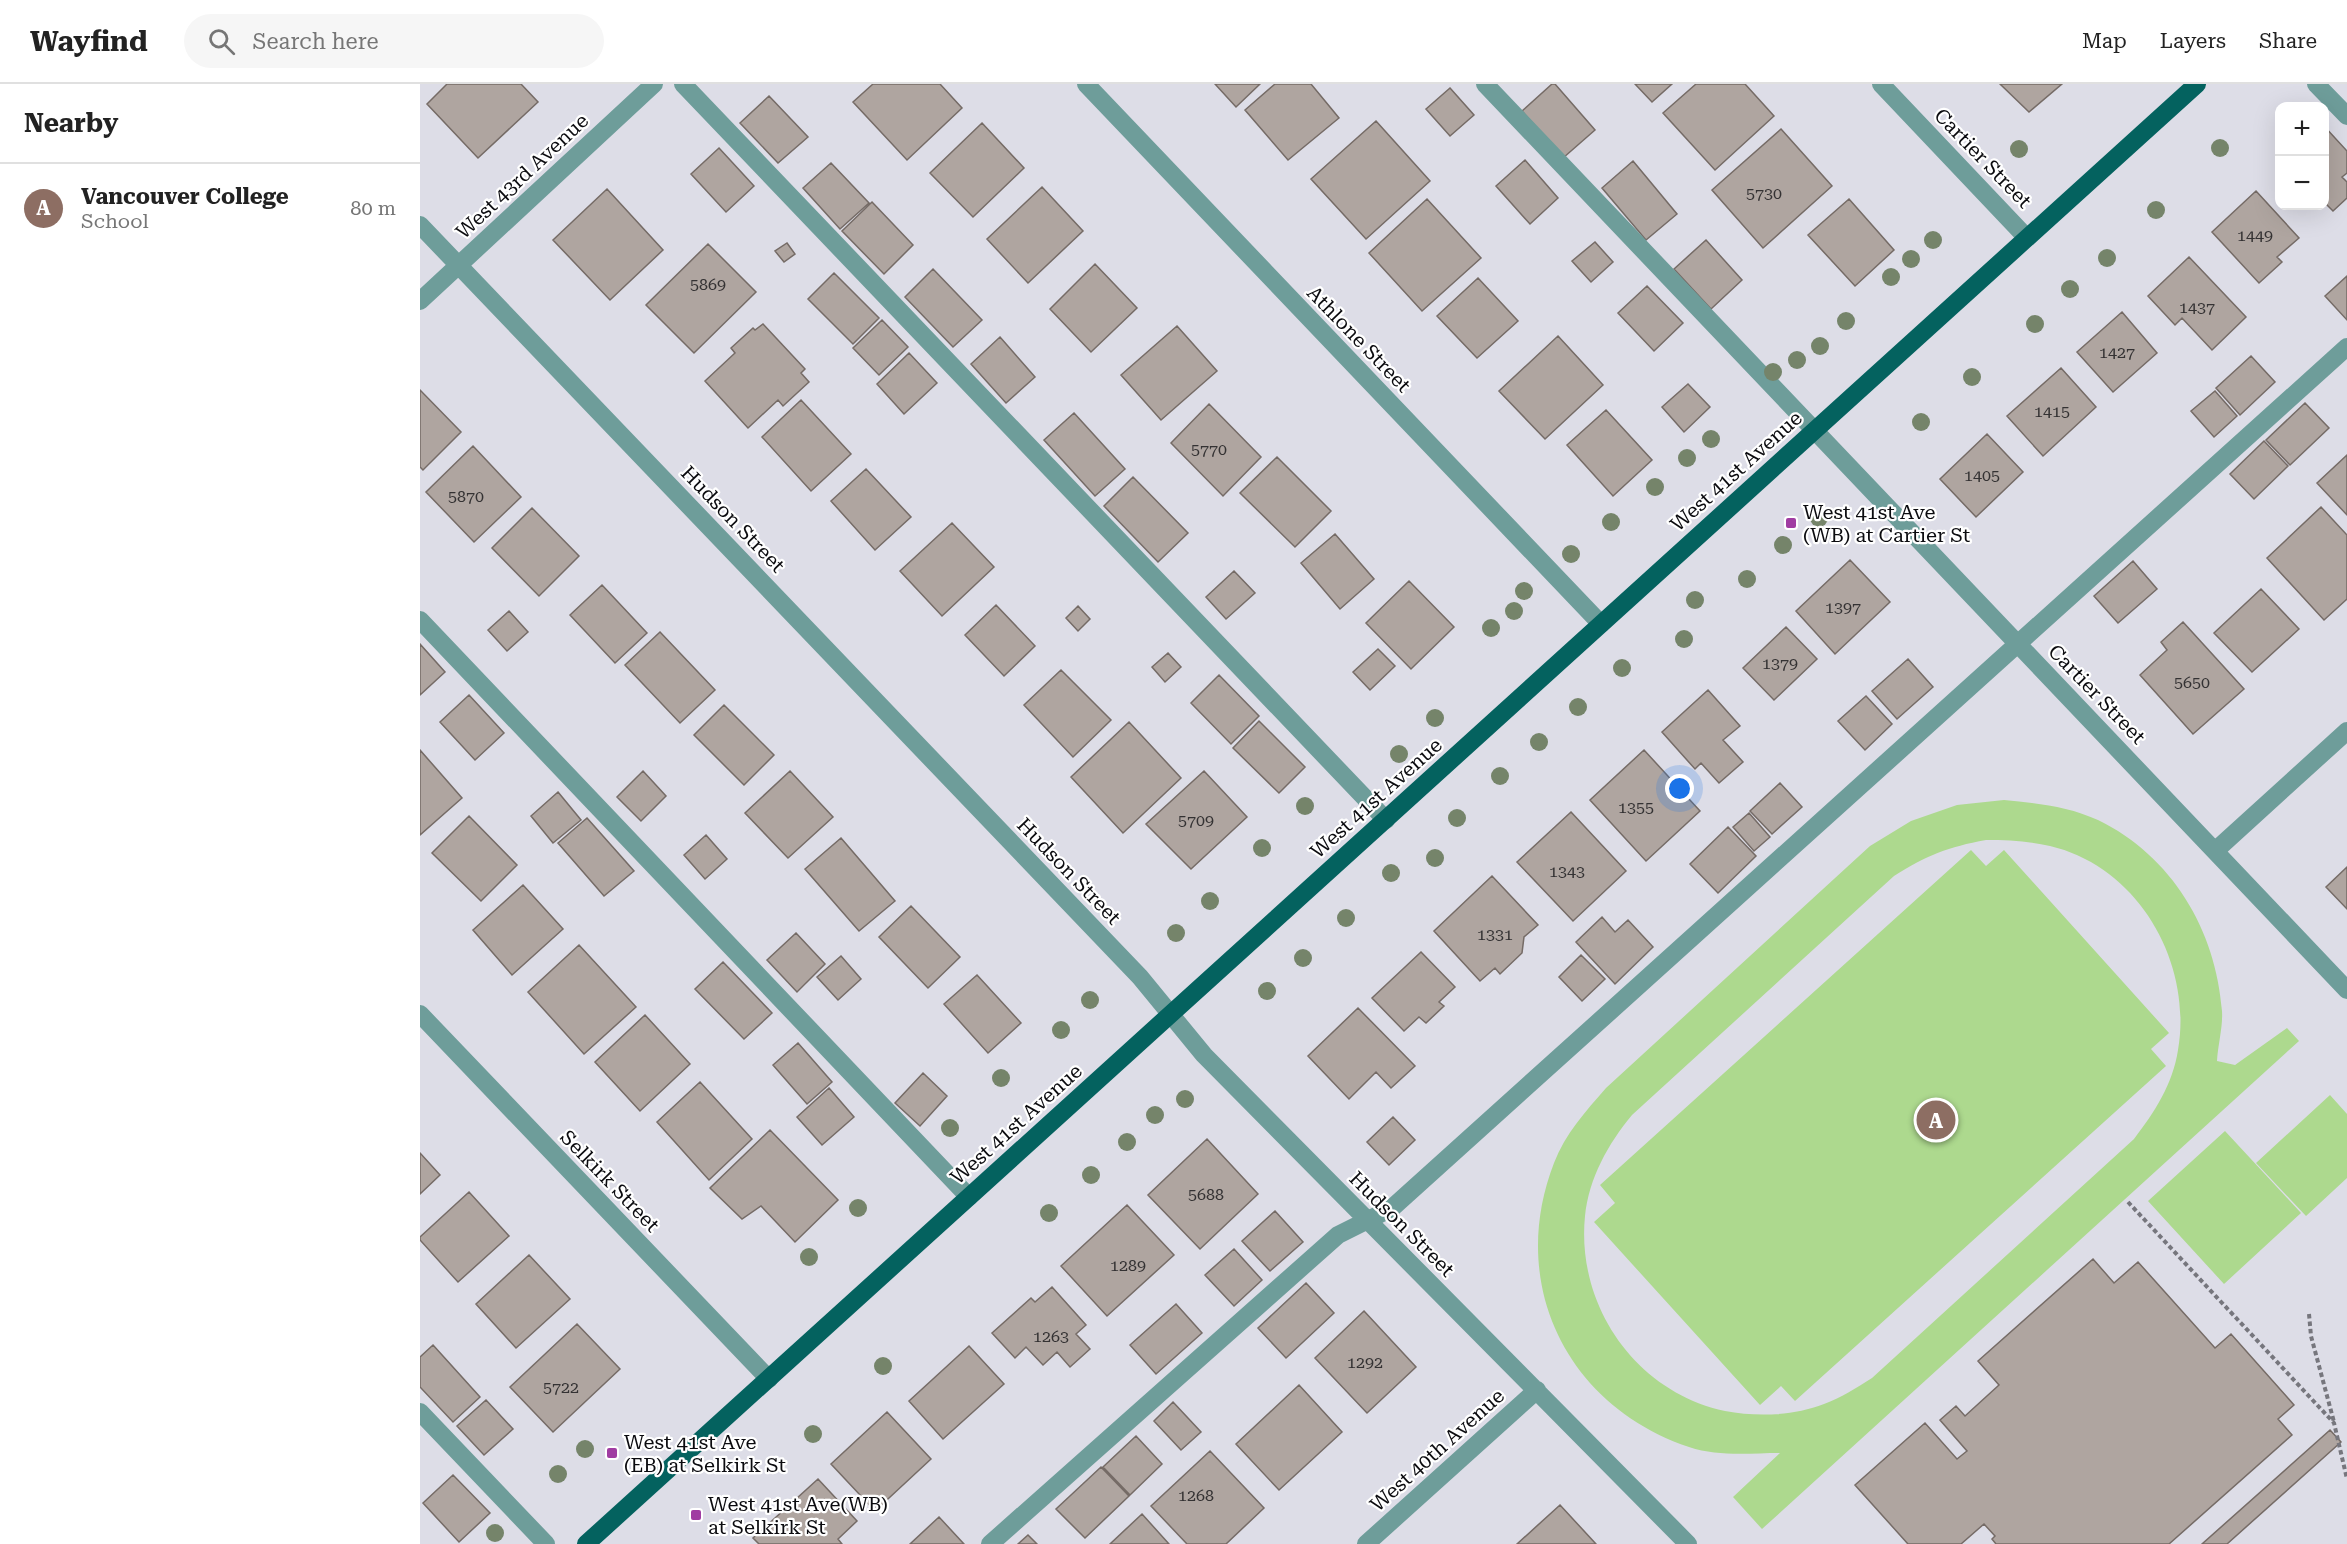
<!DOCTYPE html>
<html lang="en">
<head>
<meta charset="utf-8">
<style>
	body { margin:0; font-family:"Roboto Serif",serif; background:#f6f6f6; color:#222 }
	.controls { position:absolute; right:18px; top:18px; display:grid; overflow:hidden; border-radius:12px; box-shadow:0 6px 24px #0002 }
	.controls button { width:54px; height:54px; display:grid; place-items:center; padding:0; border:0; border-bottom:2px solid #e0e0e0; background:#fff; color:#222; font:30px sans-serif }
	.you { position:absolute; left:1260px; top:705px; width:21px; height:21px; margin:-15px; border:4px solid #fff; border-radius:50%; background:#1a73e8; box-shadow:0 0 0 9px #1a73e833 }
	.badge { display:grid; place-items:center; width:39px; height:39px; border-radius:50%; background:#a03ca2; color:#fff; font-size:20px; font-weight:700 }
	.pin { position:absolute; translate:-50% -50%; border:3px solid #fff; box-shadow:0 2px 6px #0006 }
	.list { margin:0; padding:0; list-style:none }
	h2 { display:flex; justify-content:space-between; align-items:center; height:78px; margin:0; padding:0 24px; font-size:26px }
	h2 small { font-size:20px; font-weight:400; color:#767676 }
	.list li { display:grid; grid-template-columns:39px 1fr auto; gap:18px; align-items:center; box-sizing:border-box; height:90px; padding:0 24px; border-top:2px solid #e0e0e0 }
	.list b { display:block; font-size:22px; white-space:nowrap }
	.list p { margin:0; font-size:20px; white-space:nowrap; color:#767676 }
	.list em { font-size:20px; font-style:normal; color:#767676 }
	.icon { flex:none; width:33px; height:33px; fill:none; stroke:currentColor; stroke-width:2; stroke-linecap:round; stroke-linejoin:round }
	.map { position:relative; flex:none; width:1927px; height:1460px; overflow:hidden }
	header { display:flex; align-items:center; gap:36px; box-sizing:border-box; height:84px; padding:0 30px; background:#fff; border-bottom:2px solid #e0e0e0 }
	header strong { font-size:28px }
	nav { display:flex; gap:33px; margin-inline-start:auto; font-size:21px }
	.search { width:420px; height:54px; background:#f6f6f6; display:flex; align-items:center; gap:15px; box-sizing:border-box; padding:0 21px; border-radius:33px; color:#767676; font-size:22px }
	main { display:flex }
	aside { flex:1; background:#fff }
	.map>svg:first-child { display:block }
	.green { fill:#add98e; fill-rule:evenodd }
	.building { fill:#afa5a0; stroke:#756b66; stroke-width:1.5 }
	.lines { fill:none; stroke-linecap:round; stroke-linejoin:round }
	.path { stroke:#76767d; stroke-width:4; stroke-dasharray:4.5 3; stroke-linecap:butt }
	.minor { stroke:#6e9d9a; stroke-width:18 }
	.major { stroke:#04625f; stroke-width:18 }
	.tree { fill:#75846a }
	.poi-dot { fill:#a03ca2; stroke:#fff; stroke-width:2 }
	.labels { text-anchor:middle; dominant-baseline:central; stroke-width:4.5; stroke-linejoin:round; paint-order:stroke }
	.number-label { font-size:16px; fill:#343233 }
	.street-label { font-size:20px; fill:#0b0b0f; stroke:#fff }
	.poi-label { font-size:20px; fill:#0b0b0f; stroke:#fff; text-anchor:start }
</style>
</head>
<body>
<header>
<strong>Wayfind</strong>
<div class="search"><svg class="icon" aria-label="search" viewBox="0 0 24 24"><circle cx="10" cy="10" r="6"/><path d="M15 15l6 6"/></svg>Search here</div>
<nav><a>Map</a><a>Layers</a><a>Share</a></nav>
</header>
<main>
<aside>
<h2>Nearby<small></small></h2>
<ul class="list">
<li><span class="badge" style="background:#8d6e63">A</span><div><b>Vancouver College</b><p>School</p></div><em>80 m</em></li>
</ul>
</aside>
<div class="map">
<svg width="1927" height="1460" viewBox="0 0 1927 1460">
	<rect width="100%" height="100%" fill="#dddde7"/>
	<path class="green" d="M1584 716C1616 719 1648 722 1678 736 1752 772 1796 846 1802 927 1803 943 1798 960 1797 977L1815 981 1867 944 1879 957 1342 1445 1313 1413 1360 1369C1330 1369 1299 1373 1269 1363 1147 1322 1087 1200 1134 1079 1145 1050 1166 1027 1186 1004L1450 762 1491 737 1537 721ZM1566 756C1588 756 1609 757 1630 762 1719 783 1773 879 1758 966 1753 1000 1734 1029 1714 1055L1452 1294C1436 1304 1421 1314 1404 1320 1373 1332 1337 1333 1305 1327 1216 1308 1156 1222 1165 1132 1169 1094 1188 1060 1212 1031L1474 792C1507 771 1528 763 1566 756Z
		M1551 766 1566 782 1584 766 1749 949 1731 965 1746 982 1375 1317 1361 1302 1340 1321 1174 1138 1195 1119 1180 1101Z
		M1910 1011 1927 1030V1094L1886 1132 1836 1079Z
		M1805 1047 1881 1129 1804 1200 1728 1117Z"/>
	<path class="building" d="M27 0H101L118 18 58 74 7 20Z
		M453 0H520L542 24 487 76 433 18Z
		M795 0H840L816 23Z
		M855 0H891L919 34 868 76 825 26Z
		M1132 0H1135L1175 46 1143 74 1102 27Z
		M1215 0H1252L1232 18Z
		M1276 0H1325L1354 32 1295 86 1243 29Z
		M1580 0H1642L1609 28Z
		M1030 4 1054 31 1030 52 1006 25Z
		M349 12 388 53 358 79 320 39Z
		M956 37 1010 97 946 155 891 95Z
		M562 39 604 84 553 133 510 89Z
		M1904 42 1927 67V89L1922 93 1927 98V114L1913 127 1904 118Z
		M1361 45 1412 102 1343 164 1292 106Z
		M299 64 334 102 306 128 271 90Z
		M1105 76 1138 114 1110 140 1076 102Z
		M1213 77 1257 130 1226 156 1182 104Z
		M411 79 449 119 420 145 383 104Z
		M622 103 663 147 608 199 567 155Z
		M187 105 243 166 190 216 133 156Z
		M1836 107 1879 154 1857 173 1862 178 1839 199 1792 148Z
		M1007 115 1061 174 1002 227 949 169Z
		M1429 115 1474 166 1435 202 1388 151Z
		M452 118 493 161 464 190 422 147Z
		M1286 156 1322 196 1291 225 1254 185Z
		M1175 158 1193 178 1171 198 1152 177Z
		M367 159 375 170 364 178 355 167Z
		M288 160 336 208 274 269 226 221Z
		M1769 173 1826 233 1792 266 1762 234 1755 241 1728 212Z
		M675 180 717 224 671 268 630 225Z
		M513 185 562 236 533 263 485 213Z
		M414 189 459 234 433 260 388 215Z
		M1927 192V236L1905 212Z
		M1058 194 1098 237 1057 274 1017 232Z
		M1227 202 1263 239 1234 267 1198 229Z
		M1702 228 1737 269 1693 308 1657 268Z
		M462 236 488 263 459 291 433 264Z
		M343 240 385 285 381 289 389 298 363 322 358 316 328 344 285 297 315 269 311 264 333 244 335 246Z
		M757 242 797 287 741 336 701 291Z
		M1138 252 1183 301 1125 355 1079 307Z
		M580 253 615 293 586 319 551 280Z
		M489 269 517 299 484 330 457 300Z
		M1831 272 1855 298 1820 331 1796 304Z
		M1641 284 1676 323 1623 372 1587 332Z
		M1268 300 1290 323 1264 348 1242 323Z
		M0 306 41 348 3 386 0 383Z
		M1795 307 1817 332 1794 353 1771 327Z
		M381 316 431 370 391 407 342 353Z
		M1885 319 1909 344 1870 381 1846 356Z
		M789 320 841 373 803 412 751 359Z
		M1186 326 1232 376 1193 412 1147 361Z
		M654 329 705 385 675 412 624 356Z
		M1567 350 1603 388 1556 433 1520 395Z
		M1844 357 1868 382 1834 415 1810 390Z
		M53 362 101 413 54 458 6 408Z
		M1927 371V431L1897 399Z
		M857 373 911 427 875 463 820 409Z
		M446 385 491 433 455 466 411 417Z
		M713 393 768 449 738 478 684 422Z
		M1901 423 1927 451V515L1904 536 1847 474Z
		M112 424 159 472 119 512 72 464Z
		M532 439 574 483 522 532 480 487Z
		M915 450 954 495 920 525 881 479Z
		M1430 476 1470 518 1415 570 1376 527Z
		M1713 477 1737 505 1698 539 1674 512Z
		M814 487 835 509 806 535 786 513Z
		M989 497 1034 543 991 585 946 539Z
		M182 501 227 549 195 579 150 531Z
		M1841 505 1879 545 1832 588 1794 549Z
		M576 521 615 562 584 592 545 551Z
		M658 522 670 535 658 547 646 534Z
		M89 527 108 548 87 567 68 546Z
		M1763 538 1824 605 1773 650 1720 591 1747 566 1741 558Z
		M1366 543 1397 575 1354 616 1323 584Z
		M240 548 295 606 260 639 205 581Z
		M0 560 25 588 0 611Z
		M958 565 975 582 950 606 933 588Z
		M748 569 761 583 745 598 732 583Z
		M1488 575 1513 603 1477 635 1452 607Z
		M641 586 691 636 653 673 604 621Z
		M799 591 839 632 811 660 771 619Z
		M1288 606 1320 642 1303 656 1323 678 1299 699 1281 679 1275 685 1242 648Z
		M49 611 84 649 55 676 20 638Z
		M1446 612 1472 640 1445 666 1418 637Z
		M304 621 354 671 324 701 274 651Z
		M839 637 885 683 859 709 813 664Z
		M709 638 761 694 703 749 651 693Z
		M0 666 42 714 0 751Z
		M1224 666 1280 727 1226 777 1170 716Z
		M223 687 246 712 221 737 197 713Z
		M370 687 413 733 368 774 325 729Z
		M784 687 827 733 771 785 726 740Z
		M1360 699 1382 723 1352 750 1330 727Z
		M138 708 161 736 133 759 111 732Z
		M1151 728 1206 787 1153 837 1097 778Z
		M1329 729 1350 753 1334 767 1313 743Z
		M49 732 97 781 61 817 12 769Z
		M167 734 214 787 184 812 138 759Z
		M1308 743 1336 772 1298 809 1270 780Z
		M286 751 307 775 285 795 264 771Z
		M421 754 475 817 439 847 385 785Z
		M1927 783V825L1906 803Z
		M1072 792 1118 841 1104 853 1102 869 1080 890 1075 884 1060 897 1014 847Z
		M103 801 143 845 92 891 53 846Z
		M491 822 540 873 508 904 459 853Z
		M1182 833 1195 848 1208 836 1233 863 1195 900 1156 858Z
		M376 849 405 880 377 908 347 876Z
		M159 861 216 923 164 970 108 908Z
		M1001 868 1035 903 1019 918 1024 922 1006 939 999 933 984 947 952 914Z
		M1161 871 1185 895 1162 917 1139 893Z
		M421 872 441 895 418 916 397 893Z
		M303 878 352 929 324 955 275 905Z
		M557 891 601 939 568 969 524 920Z
		M938 924 995 982 971 1004 956 988 929 1015 888 972Z
		M225 931 270 980 220 1027 175 978Z
		M378 959 412 998 387 1020 353 981Z
		M503 989 527 1012 500 1042 475 1019Z
		M280 998 332 1055 289 1096 237 1038Z
		M409 1004 434 1033 402 1061 377 1033Z
		M973 1033 995 1056 969 1081 947 1058Z
		M350 1046 418 1116 375 1158 341 1122 322 1135 290 1104Z
		M787 1055 838 1110 780 1165 728 1111Z
		M0 1069 20 1091 0 1110Z
		M49 1108 89 1152 38 1198 0 1156V1153Z
		M707 1121 754 1171 687 1232 641 1182Z
		M855 1127 883 1158 850 1187 822 1157Z
		M814 1165 842 1196 814 1222 785 1191Z
		M109 1171 150 1215 96 1264 56 1220Z
		M1673 1175 1694 1199 1718 1178 1795 1264 1811 1250 1874 1321 1858 1335 1872 1351 1749 1460H1576L1572 1455 1575 1452 1564 1440 1541 1460H1488L1435 1401 1505 1339 1537 1375 1547 1367 1520 1336 1536 1322 1545 1332 1579 1301 1558 1277Z
		M886 1199 914 1229 866 1274 838 1244Z
		M632 1203 666 1241 656 1250 670 1265 650 1283 637 1268 623 1281 606 1263 595 1274 572 1249 611 1214 615 1218Z
		M756 1220 782 1249 736 1290 710 1261Z
		M944 1227 996 1283 947 1329 895 1274Z
		M157 1240 200 1285 133 1348 90 1303Z
		M13 1261 60 1313 33 1338 0 1303V1273Z
		M549 1262 584 1300 523 1355 489 1317Z
		M879 1301 922 1348 859 1406 816 1360Z
		M66 1316 93 1345 64 1371 37 1342Z
		M753 1318 781 1348 761 1366 734 1337Z
		M467 1328 511 1375 455 1427 411 1380Z
		M1910 1346 1921 1358 1807 1460H1782Z
		M716 1352 742 1380 710 1411 683 1383Z
		M790 1367 844 1424 806 1460H767L731 1422Z
		M681 1383 709 1412 665 1454 636 1425Z
		M33 1391 70 1429 39 1458 3 1419Z
		M398 1395 437 1437 418 1455 422 1460H339L333 1454Z
		M1140 1421 1176 1460H1097Z
		M722 1430 749 1460H690Z
		M519 1433 544 1460H490Z
		M608 1451 617 1460H598Z"/>
	<g class="lines">
		<path class="path" d="M1708 1118 1914 1339 1927 1395
			M1889 1230 1891 1252 1914 1338"/>
		<path class="minor" d="M263 0 966 736
			M666 0 1181 540
			M1065 0 1927 906
			M1461 0 1607 154
			M1896 0 1927 32
			M0 141 720 893 784 971 1268 1460
			M0 217 234 0
			M0 536 549 1113
			M1795 767 1927 647
			M0 930 349 1295
			M0 1328 126 1460
			M570 1460 918 1151 972 1124 1927 263
			M946 1460 1117 1306"/>
		<path class="major" d="M166 1460 1777 0"/>
	</g>
	<g class="tree">
		<circle cx="1800" cy="64" r="9"/>
		<circle cx="1599" cy="65" r="9"/>
		<circle cx="1736" cy="126" r="9"/>
		<circle cx="1513" cy="156" r="9"/>
		<circle cx="1687" cy="174" r="9"/>
		<circle cx="1491" cy="175" r="9"/>
		<circle cx="1471" cy="193" r="9"/>
		<circle cx="1650" cy="205" r="9"/>
		<circle cx="1426" cy="237" r="9"/>
		<circle cx="1615" cy="240" r="9"/>
		<circle cx="1400" cy="262" r="9"/>
		<circle cx="1377" cy="276" r="9"/>
		<circle cx="1353" cy="288" r="9"/>
		<circle cx="1552" cy="293" r="9"/>
		<circle cx="1501" cy="338" r="9"/>
		<circle cx="1291" cy="355" r="9"/>
		<circle cx="1267" cy="374" r="9"/>
		<circle cx="1235" cy="403" r="9"/>
		<circle cx="1399" cy="434" r="9"/>
		<circle cx="1191" cy="438" r="9"/>
		<circle cx="1363" cy="461" r="9"/>
		<circle cx="1151" cy="470" r="9"/>
		<circle cx="1327" cy="495" r="9"/>
		<circle cx="1104" cy="507" r="9"/>
		<circle cx="1275" cy="516" r="9"/>
		<circle cx="1094" cy="527" r="9"/>
		<circle cx="1071" cy="544" r="9"/>
		<circle cx="1264" cy="555" r="9"/>
		<circle cx="1202" cy="584" r="9"/>
		<circle cx="1158" cy="623" r="9"/>
		<circle cx="1015" cy="634" r="9"/>
		<circle cx="1119" cy="658" r="9"/>
		<circle cx="979" cy="670" r="9"/>
		<circle cx="1080" cy="692" r="9"/>
		<circle cx="885" cy="722" r="9"/>
		<circle cx="1037" cy="734" r="9"/>
		<circle cx="842" cy="764" r="9"/>
		<circle cx="1015" cy="774" r="9"/>
		<circle cx="971" cy="789" r="9"/>
		<circle cx="790" cy="817" r="9"/>
		<circle cx="926" cy="834" r="9"/>
		<circle cx="756" cy="849" r="9"/>
		<circle cx="883" cy="874" r="9"/>
		<circle cx="847" cy="907" r="9"/>
		<circle cx="670" cy="916" r="9"/>
		<circle cx="641" cy="946" r="9"/>
		<circle cx="581" cy="994" r="9"/>
		<circle cx="765" cy="1015" r="9"/>
		<circle cx="735" cy="1031" r="9"/>
		<circle cx="530" cy="1044" r="9"/>
		<circle cx="707" cy="1058" r="9"/>
		<circle cx="671" cy="1091" r="9"/>
		<circle cx="438" cy="1124" r="9"/>
		<circle cx="629" cy="1129" r="9"/>
		<circle cx="389" cy="1173" r="9"/>
		<circle cx="463" cy="1282" r="9"/>
		<circle cx="393" cy="1350" r="9"/>
		<circle cx="165" cy="1365" r="9"/>
		<circle cx="138" cy="1390" r="9"/>
		<circle cx="75" cy="1449" r="9"/>
	</g>
	<g class="poi-dot">
		<rect x="1365" y="433" width="12" height="12" rx="3"/>
		<rect x="186" y="1363" width="12" height="12" rx="3"/>
		<rect x="270" y="1425" width="12" height="12" rx="3"/>
	</g>
	<g class="labels">
		<g class="number-label">
			<text x="1344" y="109">5730</text>
			<text x="1835" y="151">1449</text>
			<text x="288" y="200">5869</text>
			<text x="1777" y="223">1437</text>
			<text x="1697" y="268">1427</text>
			<text x="1632" y="327">1415</text>
			<text x="789" y="365">5770</text>
			<text x="1562" y="391">1405</text>
			<text x="46" y="412">5870</text>
			<text x="1423" y="523">1397</text>
			<text x="1360" y="579">1379</text>
			<text x="1772" y="598">5650</text>
			<text x="1216" y="723">1355</text>
			<text x="776" y="736">5709</text>
			<text x="1147" y="787">1343</text>
			<text x="1075" y="850">1331</text>
			<text x="786" y="1110">5688</text>
			<text x="708" y="1181">1289</text>
			<text x="631" y="1252">1263</text>
			<text x="945" y="1278">1292</text>
			<text x="141" y="1303">5722</text>
			<text x="776" y="1411">1268</text>
		</g>
		<g class="street-label">
			<text transform="translate(1563 74) rotate(46)">Cartier Street</text>
			<text transform="translate(102 92) rotate(-43)">West 43rd Avenue</text>
			<text transform="translate(939 255) rotate(46)">Athlone Street</text>
			<text transform="translate(1316 387) rotate(-42)">West 41st Avenue</text>
			<text transform="translate(313 435) rotate(46)">Hudson Street</text>
			<text transform="translate(1677 610) rotate(46)">Cartier Street</text>
			<text transform="translate(956 714) rotate(-42)">West 41st Avenue</text>
			<text transform="translate(649 787) rotate(46)">Hudson Street</text>
			<text transform="translate(596 1040) rotate(-42)">West 41st Avenue</text>
			<text transform="translate(190 1097) rotate(46)">Selkirk Street</text>
			<text transform="translate(982 1140) rotate(45)">Hudson Street</text>
			<text transform="translate(1017 1366) rotate(-42)">West 40th Avenue</text>
		</g>
		<g class="poi-label">
			<text x="1383" y="428">West 41st Ave<tspan x="1383" dy="23">(WB) at Cartier St</tspan></text>
			<text x="204" y="1358">West 41st Ave<tspan x="204" dy="23">(EB) at Selkirk St</tspan></text>
			<text x="288" y="1420">West 41st Ave(WB)<tspan x="288" dy="23">at Selkirk St</tspan></text>
		</g>
	</g>
</svg>
<div class="controls">
<button>+</button>
<button>−</button>
</div>
<div class="you"></div>
<div class="pin badge" style="left:1516px;top:1036px;background:#8d6e63">A</div>
</div>
</main>
</body>
</html>
